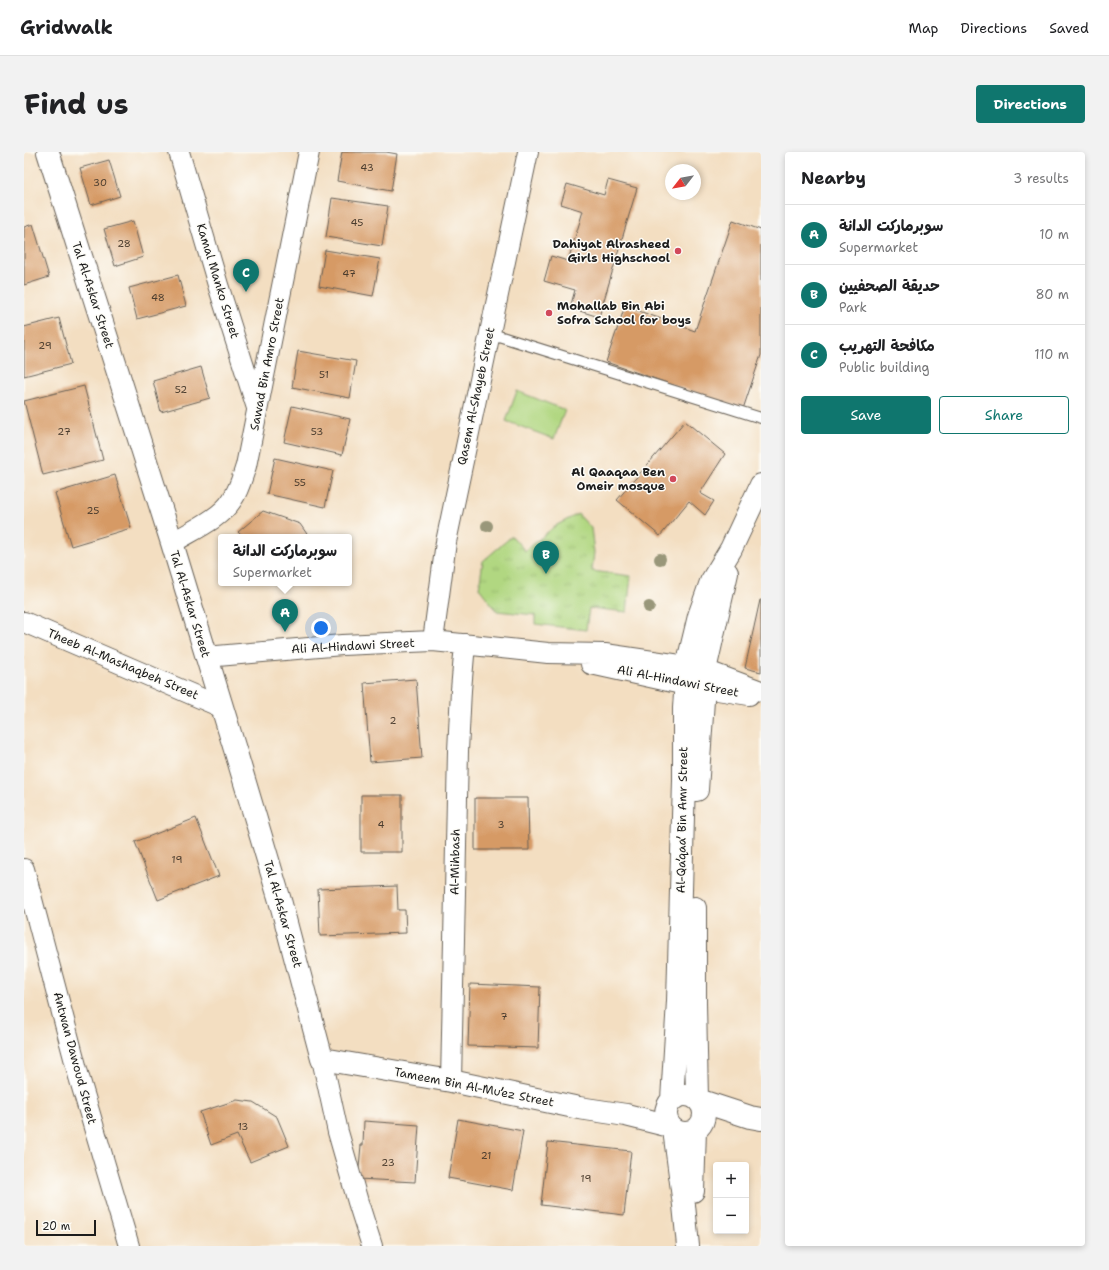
<!DOCTYPE html>
<html lang="en">
<head>
<meta charset="utf-8">
<style>
	body { margin:0; font-family:"Shantell Sans","Playpen Sans Arabic",sans-serif; background:#f2f2f2; color:#202124 }
	.controls { position:absolute; right:12px; bottom:12px; display:grid; overflow:hidden; border-radius:4px; box-shadow:0 2px 6px #0003 }
	.controls button { width:36px; height:36px; display:grid; place-items:center; padding:0; border:0; border-bottom:1px solid #e0e0e0; background:#fff; color:#202124; font:20px sans-serif }
	.compass { position:absolute; left:641px; top:12px; width:36px; height:36px; border-radius:50%; background:#fff; box-shadow:0 2px 6px #0003; rotate:239deg }
	.scale { position:absolute; left:12px; bottom:10px; width:60px; box-sizing:border-box; padding-left:4px; border:2px solid #1c1c1c; border-top:0; font-size:11px; line-height:14px; white-space:nowrap; color:#1c1c1c; -webkit-text-stroke:3px #fdfcf7; paint-order:stroke }
	.you { position:absolute; left:297px; top:476px; width:14px; height:14px; margin:-10px; border:3px solid #fff; border-radius:50%; background:#1a73e8; box-shadow:0 0 0 6px #1a73e833 }
	.badge { display:grid; place-items:center; width:26px; height:26px; border-radius:50%; background:#0f766e; color:#fff; font-size:13px; font-weight:700 }
	.pin { position:absolute; translate:-50% -33px; filter:drop-shadow(0 1px 2px #0008) }
	.pin::after { content:''; position:absolute; top:21px; width:14px; height:12px; background:inherit; clip-path:polygon(0 0,100% 0,50% 100%) }
	.popup { position:absolute; left:194px; top:382px; width:134px; height:52px; box-sizing:border-box; display:grid; place-content:center; border-radius:4px; background:#fff; filter:drop-shadow(0 1px 3px #0005); font-size:13px; white-space:nowrap; color:#757577 }
	.popup b { font-size:15px; color:#202124 }
	.popup::after { content:''; position:absolute; left:50%; top:100%; margin-left:-8px; border:8px solid transparent; border-top-color:#fff }
	.list { margin:0; padding:0; list-style:none }
	h2 { display:flex; justify-content:space-between; align-items:center; height:52px; margin:0; padding:0 16px; font-size:17px }
	h2 small { font-size:13px; font-weight:400; color:#757577 }
	.list li { display:grid; grid-template-columns:26px 1fr auto; gap:12px; align-items:center; box-sizing:border-box; height:60px; padding:0 16px; border-top:1px solid #e0e0e0 }
	.list b { display:block; font-size:15px; white-space:nowrap }
	.list p { margin:0; font-size:13px; white-space:nowrap; color:#757577 }
	.list em { font-size:13px; font-style:normal; color:#757577 }
	.actions { display:flex; gap:8px; padding:12px 16px }
	.actions a { flex:1; padding:9px 0; border:1px solid #0f766e; border-radius:4px; text-align:center; font-size:14px; color:#0f766e }
	.actions .main { background:#0f766e; color:#fff }
	.map { position:relative; flex:none; width:737px; height:1094px; overflow:hidden; border-radius:4px }
	header { display:flex; align-items:center; gap:24px; box-sizing:border-box; height:56px; padding:0 20px; background:#fff; border-bottom:1px solid #e0e0e0 }
	header strong { font-size:19px }
	nav { display:flex; gap:22px; margin-inline-start:auto; font-size:14px }
	.intro { display:flex; align-items:center; justify-content:space-between; box-sizing:border-box; height:96px; padding:0 24px }
	h1 { margin:0; font-size:28px }
	.button { padding:10px 18px; border-radius:4px; background:#0f766e; color:#fff; font-size:14px; font-weight:700 }
	main { display:flex; gap:24px; padding:0 24px }
	aside { flex:1; background:#fff; border-radius:4px; box-shadow:0 2px 6px #0003 }
	.map>svg:first-child { display:block }
	.grass { fill:#b1d781; stroke:#667a4e }
	.park { fill:url(#park-tufts); stroke:#667a4e }
	.building { fill:#d69a65 }
	.lines { fill:none; stroke-linecap:round; stroke-linejoin:round }
	.service-casing { stroke:#676056; stroke-width:12 }
	.minor-casing { stroke:#676056; stroke-width:22 }
	.tertiary-casing { stroke:#676056; stroke-width:24 }
	.service { stroke:#fff; stroke-width:10 }
	.minor { stroke:#fff; stroke-width:20 }
	.tertiary { stroke:#fff; stroke-width:22 }
	.tree { fill:#99977a }
	.poi-dot { fill:#d1495b; stroke:#fdfcf7; stroke-width:1.5 }
	.labels { text-anchor:middle; dominant-baseline:central; stroke-width:3; stroke-linejoin:round; paint-order:stroke }
	.number-label { font-size:10px; fill:#4a3c2e }
	.poi-label { font-size:12px; font-weight:bold; fill:#1c1c1c; stroke:#fdfcf7; text-anchor:end }
	.street-label { font-size:12px; fill:#1c1c1c; stroke:#fdfcf7 }
</style>
</head>
<body>
<header>
<strong>Gridwalk</strong>
<nav><a>Map</a><a>Directions</a><a>Saved</a></nav>
</header>
<div class="intro"><h1>Find us</h1><a class="button">Directions</a></div>
<main>
<div class="map">
<svg width="737" height="1094" viewBox="0 0 737 1094">
	<defs>
		<pattern id="park-tufts" width="24" height="20" patternUnits="userSpaceOnUse"><rect width="24" height="20" fill="#b1d781"/><path d="M3 7l-1-3M5 7V3M7 7l1-3M15 17l-1-3M17 17v-4M19 17l1-3" fill="none" stroke="#98b86f"/></pattern>
	</defs>
	<rect width="100%" height="100%" fill="#fdfcf7"/>
	<filter id="ink" filterUnits="userSpaceOnUse"><feTurbulence type="fractalNoise" baseFrequency=".025" numOctaves="2"/><feDisplacementMap in="SourceGraphic" scale="8" xChannelSelector="R" yChannelSelector="G"/><feConvolveMatrix kernelMatrix="1 2 1 2 8 2 1 2 1" color-interpolation-filters="sRGB"/></filter>
	<filter id="wash" filterUnits="userSpaceOnUse"><feTurbulence type="fractalNoise" baseFrequency=".012" numOctaves="4" result="noise"/><feDisplacementMap in="SourceGraphic" scale="16" xChannelSelector="R" yChannelSelector="G"/><feGaussianBlur stdDeviation="0.9" result="paint"/><feColorMatrix in="noise" values="0 0 0 0 0 0 0 0 0 0 0 0 0 0 0 0 0 1.4 0 .05"/><feComposite in="paint" operator="in"/></filter>
	<g filter="url(#wash)">
		<rect width="100%" height="100%" fill="#f3dec1"/>
		<path class="grass" d="M493 239 541 258 530 287 482 269Z"/>
		<path class="park" d="M554 362 567 376 570 400 568 419 607 424 603 460 565 456 562 478 511 472V463L473 459 455 436 459 409 488 384 501 399 531 374Z"/>
		<g id="blocks">
			<path class="building" d="M318 0H362L373 2 367 39 313 29Z
				M85 8 96 44 67 53 56 16Z
				M584 28 613 36 575 165 546 156 551 138 520 129 527 104 544 109 559 59 537 52 543 32 580 43Z
				M308 46 364 54 358 94 302 85Z
				M709 68 737 78V203L719 257 582 210 601 154 671 179Z
				M109 69 119 105 91 114 80 77Z
				M9 72 25 125 0 133V75Z
				M301 98 356 107 349 144 295 134Z
				M154 123 162 154 113 167 105 136Z
				M35 166 47 212 0 224V175Z
				M274 199 332 209 326 246 268 235Z
				M177 215 186 246 137 260 129 229Z
				M60 234 79 308 19 323 0 249Z
				M268 254 326 267 318 303 260 290Z
				M661 269 701 302 676 341 690 349 681 363 665 349 636 384 593 348Z
				M251 306 309 319 301 355 243 342Z
				M91 323 107 376 47 394 31 341Z
				M239 359 276 372 285 385H219L214 380Z
				M736 448H737V520L721 516Z
				M392 527 398 606 346 610 340 531Z
				M337 643H378V700H337Z
				M451 646H504L505 698H451Z
				M172 666 195 724 134 748 111 690Z
				M373 734 374 758H381L382 781 296 784 294 737Z
				M446 832 516 835 514 896 444 894Z
				M213 948 229 950 253 965 265 994 226 1010 213 983 187 993 176 960Z
				M434 967 499 979 489 1038 424 1026Z
				M340 969 395 973 391 1030 334 1027 337 993H339Z
				M524 990 607 999 600 1063 517 1053Z"/>
		</g>
	</g>
	<g filter="url(#ink)">
		<use href="#blocks" fill-opacity="0" stroke="#676056" stroke-width="1"/>
		<g class="lines">
			<g class="service-casing">
				<path id="service" d="M465 181 737 266"/>
			</g>
			<g class="minor-casing">
				<path id="minor" d="M155 0 194 133 233 256
					M148 391C167 379 196 367 208 348 215 338 218 326 222 314L285 0
					M0 470 197 555
					M409 489 422 390 504 0
					M182 505 318 493 409 489 524 501 581 502 663 514 681 518 737 539
					M567 512 662 533 725 543
					M0 717 55 925 105 1094
					M298 907 314 980 334 1050 348 1094
					M427 929 434 599 437 538 441 492"/>
			</g>
			<g class="tertiary-casing">
				<path id="tertiary" d="M24 0 148 391 213 604 257 752 298 907 427 929 555 956 602 963 646 974
					M673 638 681 518 703 421
					M671 756V851L673 947
					M642 962a19 19 0 1 1 38 0a19 19 0 1 1-38 0Z
					M648 948 654 849 660 628V556L663 514 675 464 687 430 707 397 737 333
					M674 948 726 965 737 967
					M650 978 660 1053 664 1094
					M669 1039 671 978"/>
			</g>
			<use href="#service" class="service"/>
			<use href="#minor" class="minor"/>
			<use href="#tertiary" class="tertiary"/>
		</g>
		<g class="tree">
			<circle cx="463" cy="374" r="6"/>
			<circle cx="636" cy="407" r="6"/>
			<circle cx="625" cy="455" r="6"/>
		</g>
	</g>
	<g class="poi-dot">
		<circle cx="654" cy="99" r="4"/>
		<circle cx="525" cy="161" r="4"/>
		<circle cx="649" cy="327" r="4"/>
	</g>
	<g class="labels">
		<g class="number-label">
			<text x="343" y="15">43</text>
			<text x="76" y="30">30</text>
			<text x="333" y="70">45</text>
			<text x="100" y="91">28</text>
			<text x="325" y="121">47</text>
			<text x="134" y="145">48</text>
			<text x="21" y="193">29</text>
			<text x="300" y="222">51</text>
			<text x="157" y="237">52</text>
			<text x="40" y="279">27</text>
			<text x="293" y="279">53</text>
			<text x="276" y="330">55</text>
			<text x="69" y="358">25</text>
			<text x="369" y="568">2</text>
			<text x="357" y="672">4</text>
			<text x="477" y="672">3</text>
			<text x="153" y="707">19</text>
			<text x="480" y="864">7</text>
			<text x="219" y="974">13</text>
			<text x="462" y="1003">21</text>
			<text x="364" y="1010">23</text>
			<text x="562" y="1026">19</text>
		</g>
		<g class="poi-label">
			<text x="646" y="92">Dahiyat Alrasheed<tspan x="646" dy="14">Girls Highschool</tspan></text>
			<text x="533" y="154" text-anchor="start">Mohallab Bin Abi<tspan x="533" dy="14">Sofra School for boys</tspan></text>
			<text x="641" y="320">Al Qaaqaa Ben<tspan x="641" dy="14">Omeir mosque</tspan></text>
		</g>
		<g class="street-label">
			<text transform="translate(194 129) rotate(73)">Kamal Manko Street</text>
			<text transform="translate(69 143) rotate(72)">Tal Al-Askar Street</text>
			<text transform="translate(243 212) rotate(-79)">Sawad Bin Amro Street</text>
			<text transform="translate(452 244) rotate(-78)">Qasem Al-Shayeb Street</text>
			<text transform="translate(166 452) rotate(73)">Tal Al-Askar Street</text>
			<text transform="translate(329 494) rotate(-3)">Ali Al-Hindawi Street</text>
			<text transform="translate(99 512) rotate(23)">Theeb Al-Mashaqbeh Street</text>
			<text transform="translate(654 529) rotate(11)">Ali Al-Hindawi Street</text>
			<text transform="translate(658 668) rotate(-89)">Al-Qa’qaa’ Bin Amr Street</text>
			<text transform="translate(431 710) rotate(-89)">Al-Mihbash</text>
			<text transform="translate(259 762) rotate(74)">Tal Al-Askar Street</text>
			<text transform="translate(51 906) rotate(75)">Antwan Dawoud Street</text>
			<text transform="translate(450 935) rotate(11)">Tameem Bin Al-Mu’ez Street</text>
		</g>
	</g>
</svg>
<div class="controls">
<button>+</button>
<button>−</button>
</div>
<svg class="compass" viewBox="-18 -18 36 36"><path d="M0-13l5 13h-10z" fill="#e53935"/><path d="M0 13l5-13h-10z" fill="#757577"/></svg>
<div class="scale">20 m</div>
<div class="you"></div>
<div class="pin badge" style="left:261px;top:480px">A</div>
<div class="popup"><b>سوبرماركت الدانة</b>Supermarket</div>
<div class="pin badge" style="left:522px;top:422px">B</div>
<div class="pin badge" style="left:222px;top:140px">C</div>
</div>
<aside>
<h2>Nearby<small>3 results</small></h2>
<ul class="list">
<li><span class="badge">A</span><div><b>سوبرماركت الدانة</b><p>Supermarket</p></div><em>10 m</em></li>
<li><span class="badge">B</span><div><b>حديقة الصحفيين</b><p>Park</p></div><em>80 m</em></li>
<li><span class="badge">C</span><div><b>مكافحة التهريب</b><p>Public building</p></div><em>110 m</em></li>
</ul>
<div class="actions"><a class="main">Save</a><a>Share</a></div>
</aside>
</main>
</body>
</html>
